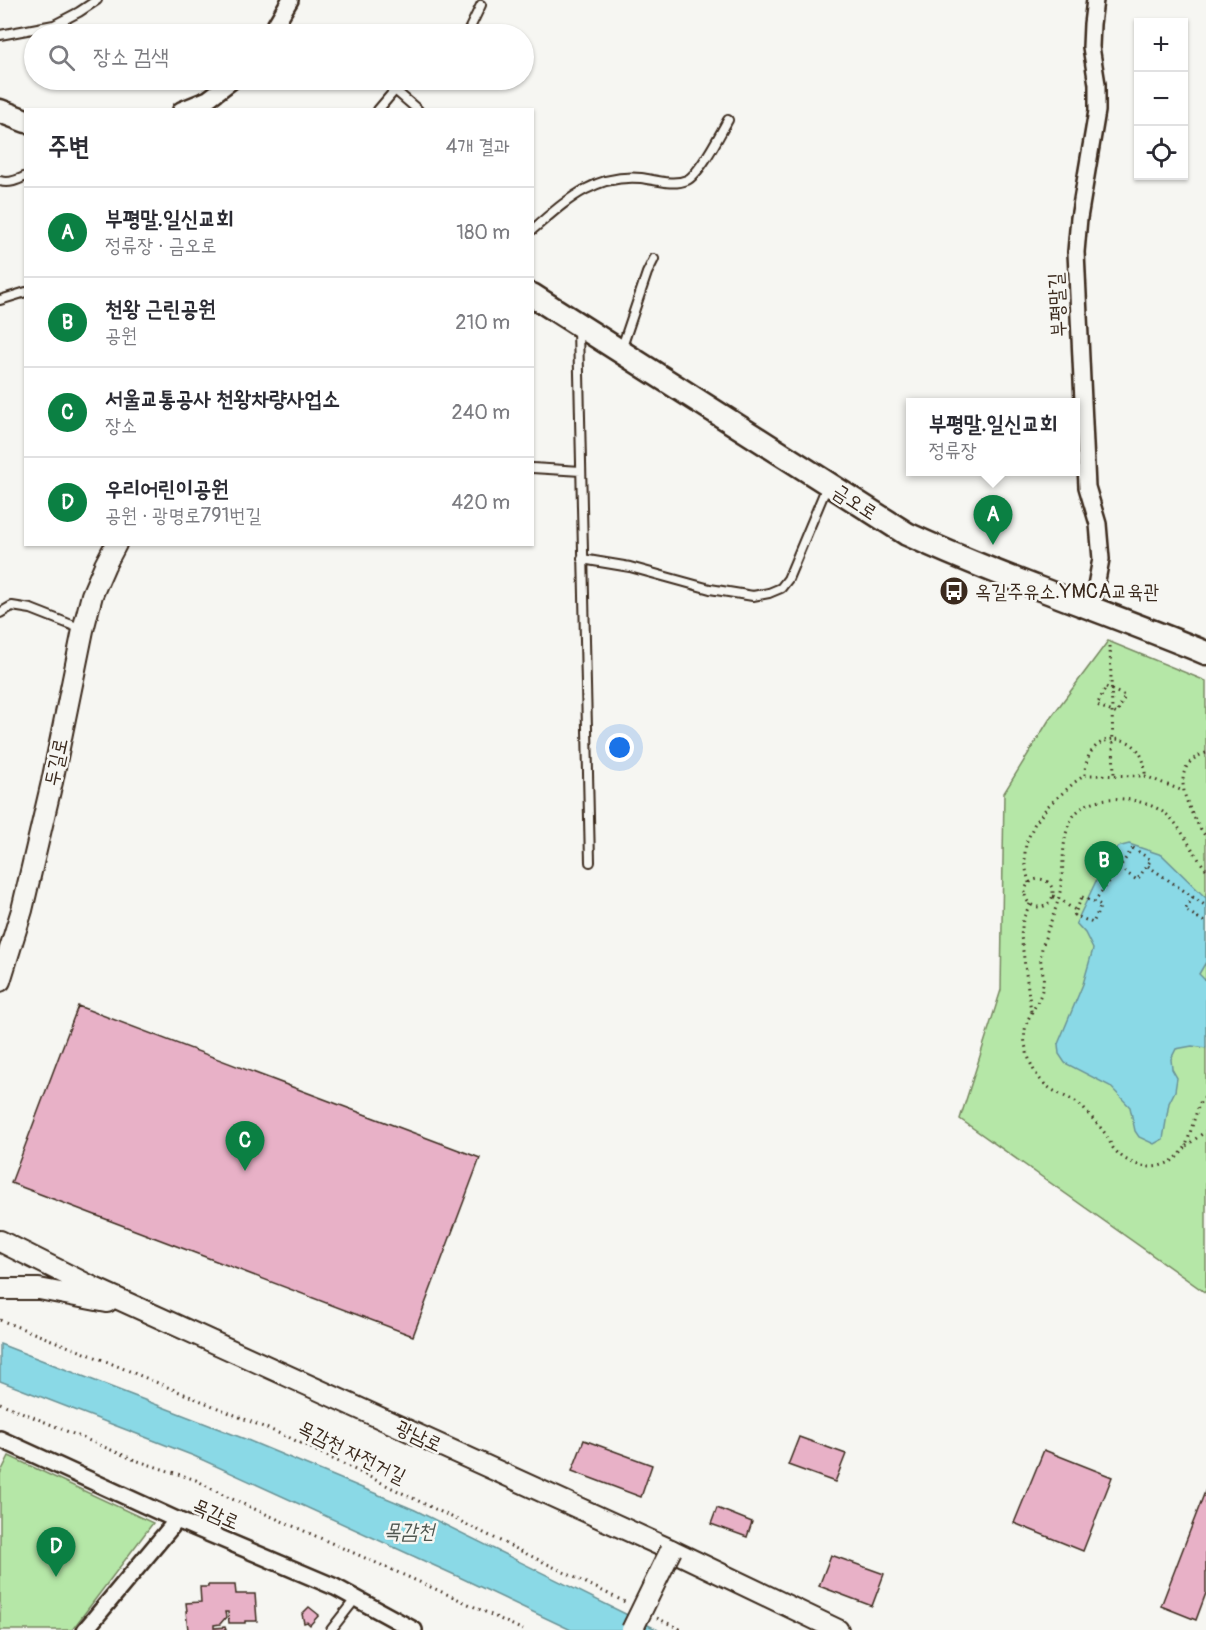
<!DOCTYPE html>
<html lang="ko">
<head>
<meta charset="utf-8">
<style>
	body { margin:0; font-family:Pangolin,"Poor Story",sans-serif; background:#f7f7f7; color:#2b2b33 }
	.controls { position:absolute; right:18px; top:18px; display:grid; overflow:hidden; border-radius:0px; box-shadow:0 2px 4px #0004 }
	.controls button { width:54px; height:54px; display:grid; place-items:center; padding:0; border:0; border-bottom:2px solid #e1e1e2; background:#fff; color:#2b2b33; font:30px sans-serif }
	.you { position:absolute; left:620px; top:748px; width:21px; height:21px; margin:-15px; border:4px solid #fff; border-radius:50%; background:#1a73e8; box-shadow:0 0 0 9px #1a73e833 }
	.badge { display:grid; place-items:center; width:39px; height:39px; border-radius:50%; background:#0b8043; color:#fff; font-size:20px; font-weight:700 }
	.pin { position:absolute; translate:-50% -50px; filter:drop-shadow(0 2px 3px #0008) }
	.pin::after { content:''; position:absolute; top:32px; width:21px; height:18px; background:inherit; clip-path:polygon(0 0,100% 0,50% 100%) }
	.popup { position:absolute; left:906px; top:398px; width:174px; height:78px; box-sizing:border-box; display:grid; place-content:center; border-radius:0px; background:#fff; filter:drop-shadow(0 2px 4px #0005); font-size:20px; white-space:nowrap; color:#7c7c81 }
	.popup b { font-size:22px; color:#2b2b33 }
	.popup::after { content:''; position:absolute; left:50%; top:100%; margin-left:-12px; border:12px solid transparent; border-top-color:#fff }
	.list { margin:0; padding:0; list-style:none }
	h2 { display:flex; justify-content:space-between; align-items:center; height:78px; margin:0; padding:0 24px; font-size:26px }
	h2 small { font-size:20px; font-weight:400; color:#7c7c81 }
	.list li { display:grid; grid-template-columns:39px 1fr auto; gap:18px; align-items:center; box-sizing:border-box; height:90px; padding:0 24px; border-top:2px solid #e1e1e2 }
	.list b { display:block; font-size:22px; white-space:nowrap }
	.list p { margin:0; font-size:20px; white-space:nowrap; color:#7c7c81 }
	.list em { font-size:20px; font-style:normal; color:#7c7c81 }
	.icon { flex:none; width:33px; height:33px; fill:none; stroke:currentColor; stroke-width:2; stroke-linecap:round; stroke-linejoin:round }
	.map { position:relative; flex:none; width:1206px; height:1630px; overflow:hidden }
	.search { position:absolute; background:#fff; box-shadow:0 2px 4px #0004; left:24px; top:24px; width:510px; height:66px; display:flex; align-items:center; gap:15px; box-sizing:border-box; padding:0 21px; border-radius:33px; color:#7c7c81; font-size:22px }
	.panel { position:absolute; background:#fff; box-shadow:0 2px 4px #0004; left:24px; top:108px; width:510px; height:438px; border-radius:0px }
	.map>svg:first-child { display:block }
	.green { fill:#b5e7a7; stroke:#788862; stroke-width:1.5 }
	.water { fill:#8ad9e6; stroke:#6a9396; stroke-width:1.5 }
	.building { fill:#e8b1c7; stroke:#3b2a1e; stroke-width:1.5 }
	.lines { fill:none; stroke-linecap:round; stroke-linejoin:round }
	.service-casing { stroke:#3b2a1e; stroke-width:12 }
	.minor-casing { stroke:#3b2a1e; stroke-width:20 }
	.tertiary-casing { stroke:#3b2a1e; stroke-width:24 }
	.secondary-casing { stroke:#3b2a1e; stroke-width:27 }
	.path { stroke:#3b2a1e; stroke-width:3; stroke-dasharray:1.5 4.5; stroke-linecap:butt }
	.service { stroke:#f6f6f2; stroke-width:8 }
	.minor { stroke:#f6f6f2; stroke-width:15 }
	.tertiary { stroke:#f6f6f2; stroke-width:20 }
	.secondary { stroke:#f6f6f2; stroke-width:22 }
	.tertiary-bridge-casing { stroke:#3b2a1e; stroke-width:24; stroke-linecap:butt }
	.tertiary-bridge { stroke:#f6f6f2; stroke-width:20 }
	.labels { text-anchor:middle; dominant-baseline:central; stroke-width:5; stroke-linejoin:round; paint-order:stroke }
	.street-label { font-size:20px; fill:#3b2a1e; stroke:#f6f6f2 }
	.poi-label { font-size:20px; fill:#3b2a1e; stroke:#f6f6f2; text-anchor:start }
	.water-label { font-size:21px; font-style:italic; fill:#4f5650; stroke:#f6f6f2 }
</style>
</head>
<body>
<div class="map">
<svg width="1206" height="1630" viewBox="0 0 1206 1630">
	<rect width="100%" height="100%" fill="#f6f6f2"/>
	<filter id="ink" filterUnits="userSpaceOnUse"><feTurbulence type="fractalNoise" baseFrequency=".0167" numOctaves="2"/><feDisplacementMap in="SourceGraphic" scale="12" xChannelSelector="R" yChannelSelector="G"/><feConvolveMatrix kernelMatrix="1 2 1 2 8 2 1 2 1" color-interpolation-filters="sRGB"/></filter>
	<g filter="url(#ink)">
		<path class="green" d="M1108 641 1206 681V1293L960 1119 1001 990 1004 793 1049 720Z
			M9 1456 153 1523 72 1630H0V1474Z"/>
		<path class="water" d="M1129 844 1162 855 1206 898V962L1199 974 1206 981V1048L1192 1046 1176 1049 1171 1059 1172 1069 1177 1078 1175 1091 1169 1103 1163 1139 1154 1144 1139 1137 1135 1131 1130 1107 1110 1086 1065 1063 1059 1054 1058 1044 1083 984 1093 949 1085 933 1076 923 1107 858 1118 847Z
			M0 1344 245 1439 415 1510 658 1630H571L457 1576 194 1456 0 1381Z"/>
		<path class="building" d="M78 1006 480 1158 413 1336 11 1183Z
			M799 1437 846 1454 835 1482 788 1465Z
			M584 1440 652 1465 641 1497 572 1471Z
			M1044 1450 1112 1477 1083 1551 1014 1523Z
			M1206 1489V1593L1196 1620 1161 1606Z
			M717 1508 752 1522 747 1537 711 1524Z
			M831 1555 884 1574 872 1606 819 1586Z
			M208 1585H235L236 1594H255L257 1621H245V1623H229L228 1612H225L226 1617 220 1624 214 1625V1628L225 1627 226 1630H188L186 1611H187L186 1603 201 1602 200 1587H208Z
			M309 1607 319 1615 310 1625 307 1622 304 1623 302 1614Z"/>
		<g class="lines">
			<g class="service-casing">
				<path id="service" d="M467 34 481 5
					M0 35 54 25 79 12 97 0
					M387 80 395 90 418 110
					M378 110 395 90 415 80
					M0 181C9 184 18 180 26 176
					M532 230C566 201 593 174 641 178 656 180 673 186 687 180 700 174 720 134 728 120
					M0 300 26 292
					M578 329 590 862
					M621 350 647 273 654 259
					M532 468 581 471
					M582 559 630 567 710 589 753 596 769 593 781 588 788 579 827 486
					M0 613 12 606 31 609 82 629
					M331 1630 356 1598"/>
			</g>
			<g class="minor-casing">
				<path id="minor" d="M270 34 290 0
					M181 110 208 99 233 80
					M1092 607 1101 559 1098 524 1087 487 1076 252 1079 218 1097 111V84L1091 47 1092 24 1095 0
					M0 1439 177 1520 335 1587 414 1630
					M85 1630 177 1520"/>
			</g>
			<g class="tertiary-casing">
				<path id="tertiary" d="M0 981 22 910 52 782 83 630 92 595 105 565 116 544
					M0 1241 92 1287 671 1550 838 1630
					M0 1289H39L107 1302"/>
			</g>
			<g class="secondary-casing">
				<path id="secondary" d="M0 111 26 121
					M532 295 907 534C1005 579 1107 612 1206 653"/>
			</g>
			<path class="path" d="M1110 646 1114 775
				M1106 687 1125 696 1117 714 1097 705Z
				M1206 753C1164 766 1189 812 1206 837
				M1085 775C1084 727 1147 727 1145 776
				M1133 848 1151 860 1137 880 1119 868Z
				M1148 866 1206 906
				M1206 869C1193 854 1180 824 1166 814 1142 796 1088 789 1071 820 1060 842 1065 868 1060 892 1056 913 1045 932 1041 953 1039 964 1045 973 1043 984 1041 1007 1021 1016 1025 1044 1029 1064 1037 1082 1056 1092 1065 1097 1075 1100 1083 1108 1090 1116 1098 1124 1104 1132 1108 1137 1110 1143 1113 1148 1124 1162 1145 1171 1162 1165 1173 1162 1180 1156 1186 1146L1199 1104 1206 1095
				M1025 893a14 14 0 1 1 28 0a14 14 0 1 1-28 0Z
				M1029 883 1025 865V853L1026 843 1034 825 1048 806 1075 782 1085 775 1145 776 1183 791
				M1053 896C1062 898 1067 907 1076 910
				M1082 897 1101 905 1093 923 1074 915Z
				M1193 897 1185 910 1205 922 1206 919
				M1094 902 1119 868
				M1030 904 1023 919 1021 936 1031 1011
				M1186 1146 1206 1131
				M0 1320 98 1358 290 1438 627 1603
				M0 1403 135 1460 196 1480 223 1495 460 1600 523 1630
				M657 1618 682 1630"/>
			<use href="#service" class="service"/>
			<use href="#minor" class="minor"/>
			<use href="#tertiary" class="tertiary"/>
			<use href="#secondary" class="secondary"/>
			<g class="tertiary-bridge-casing">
				<path id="tertiary-bridge" d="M632 1630 671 1550"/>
			</g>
			<use href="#tertiary-bridge" class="tertiary-bridge"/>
		</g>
	</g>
	<defs>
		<g id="bus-disc" transform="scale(1.5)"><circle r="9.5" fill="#3b2a1e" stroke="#f6f6f2"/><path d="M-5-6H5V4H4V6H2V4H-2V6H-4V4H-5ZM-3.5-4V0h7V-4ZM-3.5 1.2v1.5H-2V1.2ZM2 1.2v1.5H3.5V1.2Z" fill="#fff"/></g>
	</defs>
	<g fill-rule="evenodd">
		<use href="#bus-disc" x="954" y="591"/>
	</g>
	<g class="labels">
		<g class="street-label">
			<text transform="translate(1057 305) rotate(-93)">부평말길</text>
			<text transform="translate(855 502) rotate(33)">금오로</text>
			<text transform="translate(56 762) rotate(-78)">두길로</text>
			<text transform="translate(419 1436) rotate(25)">광남로</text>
			<text transform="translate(352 1452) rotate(26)">목감천 자전거길</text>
			<text transform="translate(216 1514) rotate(23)">목감로</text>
		</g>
		<g class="poi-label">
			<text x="975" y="591">옥길주유소.YMCA교육관</text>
		</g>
		<g class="water-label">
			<text x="409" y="1531">목감천</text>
		</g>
	</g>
</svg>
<div class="controls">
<button>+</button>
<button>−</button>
<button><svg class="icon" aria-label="locate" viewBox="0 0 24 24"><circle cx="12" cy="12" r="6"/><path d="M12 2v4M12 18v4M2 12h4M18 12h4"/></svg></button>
</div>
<div class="you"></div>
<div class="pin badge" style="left:993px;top:545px">A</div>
<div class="popup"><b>부평말.일신교회</b>정류장</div>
<div class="pin badge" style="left:1104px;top:891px">B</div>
<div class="pin badge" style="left:245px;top:1171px">C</div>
<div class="pin badge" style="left:56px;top:1577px">D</div>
<div class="search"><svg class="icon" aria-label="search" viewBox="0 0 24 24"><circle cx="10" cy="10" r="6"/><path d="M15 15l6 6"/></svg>장소 검색</div>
<section class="panel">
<h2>주변<small>4개 결과</small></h2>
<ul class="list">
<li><span class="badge">A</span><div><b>부평말.일신교회</b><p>정류장 · 금오로</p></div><em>180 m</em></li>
<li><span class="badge">B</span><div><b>천왕 근린공원</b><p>공원</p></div><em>210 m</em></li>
<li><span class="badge">C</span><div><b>서울교통공사 천왕차량사업소</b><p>장소</p></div><em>240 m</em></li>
<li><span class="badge">D</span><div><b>우리어린이공원</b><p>공원 · 광명로791번길</p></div><em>420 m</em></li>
</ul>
</section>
</div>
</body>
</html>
